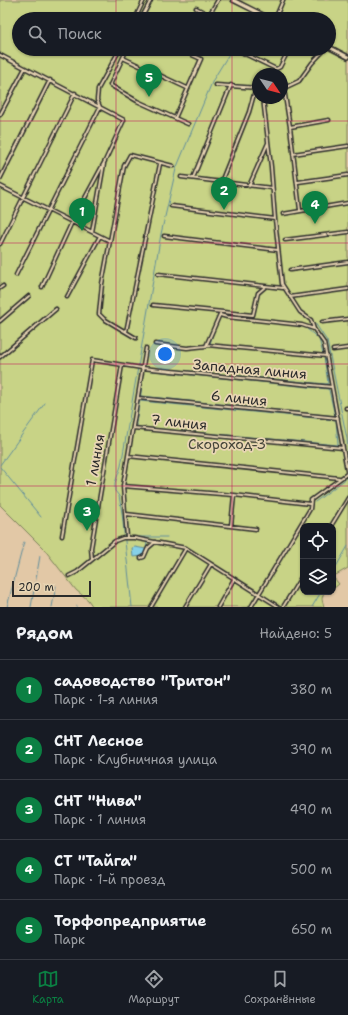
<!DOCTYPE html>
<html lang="ru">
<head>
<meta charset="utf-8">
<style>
	body { margin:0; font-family:"Shantell Sans",sans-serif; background:#20242c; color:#f1f3f6 }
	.controls { position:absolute; right:12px; bottom:12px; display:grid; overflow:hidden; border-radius:8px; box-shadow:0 1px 3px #0004 }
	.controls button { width:36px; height:36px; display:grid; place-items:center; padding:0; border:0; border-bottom:1px solid #363941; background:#171b24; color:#f1f3f6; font:20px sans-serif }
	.compass { position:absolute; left:252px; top:68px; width:36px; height:36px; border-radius:50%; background:#171b24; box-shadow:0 1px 3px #0004; rotate:125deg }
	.scale { position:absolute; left:12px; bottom:10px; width:79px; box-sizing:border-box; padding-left:4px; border:2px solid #2b2b2b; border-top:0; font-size:11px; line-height:14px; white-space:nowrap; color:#2b2b2b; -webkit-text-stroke:3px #e8d5b3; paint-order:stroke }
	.you { position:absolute; left:165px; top:354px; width:14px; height:14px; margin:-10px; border:3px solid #fff; border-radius:50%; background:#1a73e8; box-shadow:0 0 0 6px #1a73e833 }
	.badge { display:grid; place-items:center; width:26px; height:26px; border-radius:50%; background:#0b8043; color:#fff; font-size:13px; font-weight:700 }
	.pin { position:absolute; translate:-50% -33px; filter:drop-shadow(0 1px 2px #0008) }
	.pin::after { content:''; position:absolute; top:21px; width:14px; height:12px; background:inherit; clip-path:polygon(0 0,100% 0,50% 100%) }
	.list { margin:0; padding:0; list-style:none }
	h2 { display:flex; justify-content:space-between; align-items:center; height:52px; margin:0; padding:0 16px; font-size:17px }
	h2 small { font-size:13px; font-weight:400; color:#9ea1a6 }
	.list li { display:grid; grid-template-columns:26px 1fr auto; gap:12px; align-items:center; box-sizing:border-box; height:60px; padding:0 16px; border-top:1px solid #363941 }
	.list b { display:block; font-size:15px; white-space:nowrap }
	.list p { margin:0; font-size:13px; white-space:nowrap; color:#9ea1a6 }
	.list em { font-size:13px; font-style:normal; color:#9ea1a6 }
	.icon { flex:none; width:22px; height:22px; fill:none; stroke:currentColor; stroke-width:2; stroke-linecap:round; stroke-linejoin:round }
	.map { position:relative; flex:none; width:348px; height:607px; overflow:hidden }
	.search { position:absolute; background:#171b24; box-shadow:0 1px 3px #0004; left:12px; right:12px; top:12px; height:44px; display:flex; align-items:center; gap:10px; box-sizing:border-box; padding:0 14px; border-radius:22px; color:#9ea1a6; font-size:15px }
	.sheet { height:352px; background:#171b24 }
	nav { display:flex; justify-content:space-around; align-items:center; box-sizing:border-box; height:56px; border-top:1px solid #363941; background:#171b24; font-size:11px; color:#9ea1a6 }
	nav a { display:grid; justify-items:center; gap:2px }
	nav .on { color:#0b8043 }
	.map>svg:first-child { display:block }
	.green { fill:#c8d386; stroke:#7a7f58 }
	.water { fill:#86d0e7; stroke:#628e9c }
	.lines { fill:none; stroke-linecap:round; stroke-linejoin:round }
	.stream { stroke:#628e9c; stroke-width:1 }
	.street-casing { stroke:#2b2b2b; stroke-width:5 }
	.secondary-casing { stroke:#2b2b2b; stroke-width:6 }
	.street { stroke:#e8d5b3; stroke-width:2 }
	.secondary { stroke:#e8d5b3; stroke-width:3 }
	.grid { fill:none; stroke:#c2185b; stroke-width:1; stroke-opacity:0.55 }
	.labels { text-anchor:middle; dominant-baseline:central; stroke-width:3.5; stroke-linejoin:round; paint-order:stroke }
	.street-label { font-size:14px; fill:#2b2b2b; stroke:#e8d5b3 }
	.park-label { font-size:14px; fill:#434439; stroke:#e8d5b3 }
</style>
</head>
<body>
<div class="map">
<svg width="348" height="607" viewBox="0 0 348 607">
	<rect width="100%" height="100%" fill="#e2c8a6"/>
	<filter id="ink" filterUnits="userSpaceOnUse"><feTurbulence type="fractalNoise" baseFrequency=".025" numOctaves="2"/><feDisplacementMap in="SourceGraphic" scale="8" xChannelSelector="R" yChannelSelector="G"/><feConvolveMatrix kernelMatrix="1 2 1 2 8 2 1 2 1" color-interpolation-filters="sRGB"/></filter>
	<g filter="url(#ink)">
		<path class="green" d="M0 0H348V54L329 45V19H19V49H323L299 80 282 88V74H258V98H282V91L301 82 312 65 328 50 348 60V568L334 576V578L339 584 333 589V526H303V592H324C321 601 322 598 324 607H93L88 600 76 590 44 549 0 505Z"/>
		<path class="water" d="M135 547 146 549 144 556 133 557 132 548Z"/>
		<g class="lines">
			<path class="stream" d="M315 323 327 341 347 439 348 453
				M210 344 323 354 319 339 306 328
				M210 344 213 334
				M145 367 326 384 328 383 324 357 210 346
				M144 370 328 389 329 390 335 416 141 396Z
				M140 401 336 420 338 445 138 427 136 424Z
				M0 465 45 403
				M0 467 41 517
				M315 502 347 478
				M115 539 125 537H167
				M146 549 147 542
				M333 572 348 546
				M7 607 24 542
				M31 607 40 556
				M52 607 56 586
				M77 607V606
				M132 607 122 513 119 496 115 491V483L121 466 161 234 176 169 213 80 232 49
				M312 607 321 592"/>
			<g class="street-casing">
				<path id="street" d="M196 8 209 15 211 19
					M209 15 218 0
					M135 19 144 0
					M141 19 151 0
					M275 19 283 0
					M127 49 110 85 137 101 188 124
					M226 49 227 50
					M243 53 276 69 280 67 289 49
					M0 55 124 120 105 161 72 222 42 287
					M123 58 187 88
					M216 85 258 88
					M282 89 299 81 312 63 325 49
					M284 89 290 127 300 210
					M263 98 271 167 275 219 282 284 300 312 311 320 314 329 324 343 348 476
					M0 115 25 68
					M175 118 201 59 179 49
					M290 127 329 120
					M293 154 348 146
					M181 177 272 188
					M193 178 231 85
					M0 179 50 80
					M221 182 249 112 256 87
					M298 182 348 175
					M0 186 110 241
					M249 186 268 143
					M171 206 275 219
					M283 214 348 203
					M92 232 104 164
					M164 236 278 250
					M285 240 348 232
					M0 244 75 93
					M290 270 348 262
					M158 274 283 288
					M16 275 100 107 97 100 98 89 120 49
					M0 288 3 286
					M67 297 100 236
					M290 297 348 289
					M153 305 253 315 258 293 265 287
					M220 315 227 317 302 325 314 329
					M0 321 29 296
					M322 322 348 319
					M126 332 160 164
					M136 338 104 319 99 314 102 284 124 166 130 155 173 166
					M155 344 187 348 206 346 220 314
					M207 345 327 356
					M333 350 348 348
					M0 357 56 309
					M138 398 338 418
					M346 408H348
					M133 428 343 448
					M128 456 339 478
					M123 486 234 495 310 504
					M126 514 256 529
					M231 526 234 495
					M331 526 348 498
					M62 536 92 360 142 368 332 387
					M127 537 123 486 146 348
					M141 558 144 557 148 548 155 542
					M92 559 91 548 122 365
					M69 576 77 572 115 541 123 538H134L186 548 279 607
					M151 607 186 548
					M185 607 211 564
					M218 607 234 579
					M251 607 310 509 311 500 348 473
					M283 607 303 574"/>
			</g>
			<g class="secondary-casing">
				<path id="secondary" d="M233 0 271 19
					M329 47 348 57"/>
			</g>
			<use href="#street" class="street"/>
			<use href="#secondary" class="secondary"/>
		</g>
	</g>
	<path class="grid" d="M116 0V19M232 0V19M116 49V607M232 49V607M0 121H348M0 243H348M0 364H348M0 486H348"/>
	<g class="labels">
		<g class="street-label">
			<text transform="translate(250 369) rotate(5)">Западная линия</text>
			<text transform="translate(239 398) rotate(6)">6 линия</text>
			<text transform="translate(179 422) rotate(6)">7 линия</text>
			<text transform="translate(95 460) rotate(-80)">1 линия</text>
		</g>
		<g class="park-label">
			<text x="227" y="444">Скороход-3</text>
		</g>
	</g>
</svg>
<div class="controls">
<button><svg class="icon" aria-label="locate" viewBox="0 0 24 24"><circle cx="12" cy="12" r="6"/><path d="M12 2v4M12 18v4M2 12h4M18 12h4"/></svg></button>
<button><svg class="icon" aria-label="layers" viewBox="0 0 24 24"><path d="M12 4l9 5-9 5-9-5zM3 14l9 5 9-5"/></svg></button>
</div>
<svg class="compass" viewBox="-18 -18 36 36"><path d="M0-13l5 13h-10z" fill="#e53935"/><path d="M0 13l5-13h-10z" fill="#9ea1a6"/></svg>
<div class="scale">200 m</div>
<div class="you"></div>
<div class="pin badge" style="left:82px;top:231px">1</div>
<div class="pin badge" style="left:224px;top:210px">2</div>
<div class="pin badge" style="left:87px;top:531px">3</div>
<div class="pin badge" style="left:315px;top:224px">4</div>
<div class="pin badge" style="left:149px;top:97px">5</div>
<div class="search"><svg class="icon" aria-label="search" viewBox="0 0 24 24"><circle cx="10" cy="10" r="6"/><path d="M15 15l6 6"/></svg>Поиск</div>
</div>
<section class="sheet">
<h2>Рядом<small>Найдено: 5</small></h2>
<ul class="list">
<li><span class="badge">1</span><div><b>садоводство &quot;Тритон&quot;</b><p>Парк · 1-я линия</p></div><em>380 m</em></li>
<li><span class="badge">2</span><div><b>СНТ Лесное</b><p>Парк · Клубничная улица</p></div><em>390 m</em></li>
<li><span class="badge">3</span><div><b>СНТ &quot;Нива&quot;</b><p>Парк · 1 линия</p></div><em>490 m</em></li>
<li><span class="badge">4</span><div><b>СТ &quot;Тайга&quot;</b><p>Парк · 1-й проезд</p></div><em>500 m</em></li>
<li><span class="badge">5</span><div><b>Торфопредприятие</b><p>Парк</p></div><em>650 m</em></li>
</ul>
</section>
<nav>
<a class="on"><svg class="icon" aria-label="map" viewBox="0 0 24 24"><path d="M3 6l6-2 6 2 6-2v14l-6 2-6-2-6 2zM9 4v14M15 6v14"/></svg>Карта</a>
<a><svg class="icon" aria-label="directions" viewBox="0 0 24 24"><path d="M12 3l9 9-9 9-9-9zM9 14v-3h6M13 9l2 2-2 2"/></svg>Маршрут</a>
<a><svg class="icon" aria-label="saved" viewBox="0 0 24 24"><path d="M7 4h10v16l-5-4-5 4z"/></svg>Сохранённые</a>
</nav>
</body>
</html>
